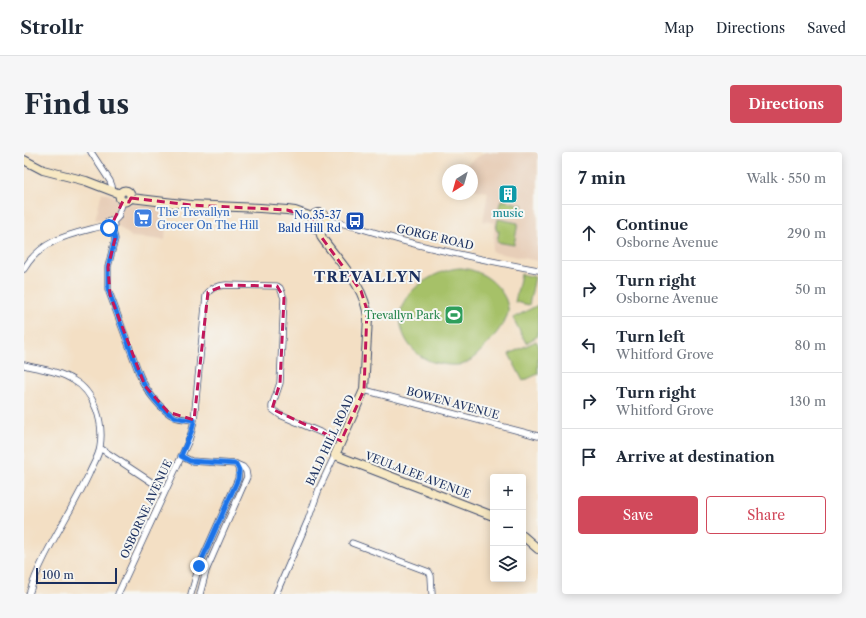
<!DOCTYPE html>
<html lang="en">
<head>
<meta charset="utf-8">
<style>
	body { margin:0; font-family:"Libre Caslon Text",serif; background:#f6f6f7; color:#1f2937 }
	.controls { position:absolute; right:12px; bottom:12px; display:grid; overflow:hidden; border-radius:4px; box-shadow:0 2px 10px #0003 }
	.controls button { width:36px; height:36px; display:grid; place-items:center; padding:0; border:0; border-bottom:1px solid #e0e1e3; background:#fff; color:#1f2937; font:20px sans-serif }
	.compass { position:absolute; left:418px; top:12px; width:36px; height:36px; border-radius:50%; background:#fff; box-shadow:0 2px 10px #0003; rotate:217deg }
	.scale { position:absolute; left:12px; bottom:10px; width:81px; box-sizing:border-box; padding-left:4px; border:2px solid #1b2f5e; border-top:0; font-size:11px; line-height:14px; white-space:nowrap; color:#1b2f5e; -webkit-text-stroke:3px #f6f6f2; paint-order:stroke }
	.stop { position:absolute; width:12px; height:12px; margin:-9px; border:3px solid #1a73e8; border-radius:50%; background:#fff }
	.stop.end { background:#1a73e8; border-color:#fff; box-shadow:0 1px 4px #0008 }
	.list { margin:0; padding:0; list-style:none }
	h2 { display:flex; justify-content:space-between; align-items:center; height:52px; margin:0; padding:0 16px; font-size:17px }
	h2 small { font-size:13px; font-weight:400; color:#747a83 }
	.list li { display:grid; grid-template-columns:26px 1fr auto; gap:12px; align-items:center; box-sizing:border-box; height:56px; padding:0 16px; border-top:1px solid #e0e1e3 }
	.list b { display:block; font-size:15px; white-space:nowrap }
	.list p { margin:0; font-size:13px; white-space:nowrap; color:#747a83 }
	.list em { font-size:13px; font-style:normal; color:#747a83 }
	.actions { display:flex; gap:8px; padding:12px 16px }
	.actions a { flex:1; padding:9px 0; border:1px solid #d1495b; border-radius:4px; text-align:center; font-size:14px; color:#d1495b }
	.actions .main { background:#d1495b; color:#fff }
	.icon { flex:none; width:22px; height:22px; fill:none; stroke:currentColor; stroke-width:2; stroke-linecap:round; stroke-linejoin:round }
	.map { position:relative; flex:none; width:514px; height:442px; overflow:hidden; border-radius:4px }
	header { display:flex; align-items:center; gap:24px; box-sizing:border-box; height:56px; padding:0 20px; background:#fff; border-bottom:1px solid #e0e1e3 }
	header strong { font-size:19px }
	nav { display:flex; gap:22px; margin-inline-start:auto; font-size:14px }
	.intro { display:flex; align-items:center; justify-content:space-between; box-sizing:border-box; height:96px; padding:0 24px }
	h1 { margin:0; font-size:28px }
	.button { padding:10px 18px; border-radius:4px; background:#d1495b; color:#fff; font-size:14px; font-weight:700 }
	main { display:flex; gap:24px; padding:0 24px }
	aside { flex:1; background:#fff; border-radius:4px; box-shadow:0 2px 10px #0003 }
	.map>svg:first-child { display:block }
	.built { fill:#e7ceb8 }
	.green { fill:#a6c167; stroke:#607862 }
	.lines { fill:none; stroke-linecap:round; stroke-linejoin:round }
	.street-casing { stroke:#3b496d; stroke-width:7 }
	.secondary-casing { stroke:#3b496d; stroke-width:10 }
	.street { stroke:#fff; stroke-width:5.5 }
	.secondary { stroke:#f7e8c3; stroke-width:8 }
	.route { stroke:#1a73e8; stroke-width:5 }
	.marked { fill:none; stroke:#c2185b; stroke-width:3; stroke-dasharray:8 5; stroke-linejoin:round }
	.labels { text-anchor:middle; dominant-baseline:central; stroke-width:4; stroke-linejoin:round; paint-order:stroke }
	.shop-label { font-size:11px; fill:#366cbe; stroke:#f6f6f2; text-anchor:start }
	.culture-label { font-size:11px; fill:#0d838f; stroke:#f6f6f2 }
	.transit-label { font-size:11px; fill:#164399; stroke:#f6f6f2; text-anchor:end }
	.street-label { font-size:11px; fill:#1b2f5e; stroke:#f6f6f2 }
	.leisure-label { font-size:11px; fill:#27864d; stroke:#f6f6f2; text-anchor:end }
	.district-label { font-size:15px; font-weight:bold; letter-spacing:1px; fill:#1b2f5e; stroke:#f6f6f2 }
</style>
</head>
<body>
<header>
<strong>Strollr</strong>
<nav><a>Map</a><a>Directions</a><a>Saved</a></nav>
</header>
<div class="intro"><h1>Find us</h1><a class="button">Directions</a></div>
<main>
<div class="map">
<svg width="514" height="442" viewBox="0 0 514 442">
	<rect width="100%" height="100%" fill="#f6f6f2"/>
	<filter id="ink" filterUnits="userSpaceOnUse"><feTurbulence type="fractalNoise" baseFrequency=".025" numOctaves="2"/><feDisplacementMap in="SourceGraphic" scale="8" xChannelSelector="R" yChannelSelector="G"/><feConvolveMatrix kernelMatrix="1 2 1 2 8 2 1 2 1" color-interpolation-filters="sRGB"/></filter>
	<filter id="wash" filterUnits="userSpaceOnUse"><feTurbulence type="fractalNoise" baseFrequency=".012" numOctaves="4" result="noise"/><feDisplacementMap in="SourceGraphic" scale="16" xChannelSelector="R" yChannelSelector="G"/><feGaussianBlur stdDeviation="0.9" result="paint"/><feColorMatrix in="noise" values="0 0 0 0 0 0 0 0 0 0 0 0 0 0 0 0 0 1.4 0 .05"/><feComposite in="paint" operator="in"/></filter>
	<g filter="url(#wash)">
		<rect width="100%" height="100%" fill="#f3dfc4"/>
		<path class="built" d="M461 0H514V109L468 100 471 71 459 69 464 40 448 37V18H434Z
			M78 40 93 45 95 51 144 55 141 88 108 85 88 69 82 67 71 68Z"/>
		<path class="green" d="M477 48 499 53 497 63 474 59Z
			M474 67 494 71 490 93 473 90 475 79 472 78Z
			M437 116C457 118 474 130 482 148 483 152 485 156 484 160 483 172 452 208 440 212 432 214 421 213 413 211 386 206 367 173 381 148 391 131 419 116 437 116Z
			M497 122 511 125 505 153 491 150Z
			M514 153V184L502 191 489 166Z
			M512 189 514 192V222L499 229 485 202Z"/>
	</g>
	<g filter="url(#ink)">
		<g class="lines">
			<g class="street-casing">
				<path id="street" d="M67 0 86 29 88 34V38
					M303 69C327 71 358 84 383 90 426 101 470 110 514 118
					M82 73a4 4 0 1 1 8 0a4 4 0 1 1-8 0Z
					M89 70 94 65 99 49
					M88 76 91 87 84 115V137L116 224C122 238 136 258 151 265 156 267 163 267 170 268L168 278 165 288 94 442
					M0 117C19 85 50 82 82 73
					M0 213C16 217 35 219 49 228 71 240 80 271 76 295 75 304 68 314 65 322 46 363 19 399 5 442
					M340 238 514 284
					M170 268 182 144C186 135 194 134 202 133L253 134 256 136 260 146 256 231 248 254V257L256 263 317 289
					M76 296 141 339
					M157 304 167 309 212 312 219 315 222 319 223 325 182 419 176 442
					M328 391 405 420 407 424 408 442
					M167 442 175 414 214 327 215 318 212 312
					M252 442 284 368 295 337 311 303"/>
			</g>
			<g class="secondary-casing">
				<path id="secondary" d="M0 8 19 18 62 29 96 42
					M95.5 44a5.5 5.5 0 1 1 11 0a5.5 5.5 0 1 1-11 0Z
					M107 46 167 53 236 56 263 58 271 59 288 65
					M287 69a8 8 0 1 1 16 0a8 8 0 1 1-16 0Z
					M295 77 298 86C316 111 341 134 344 166L340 238 311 303 469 364
					M499 384 514 397"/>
			</g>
			<use href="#street" class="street"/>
			<use href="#secondary" class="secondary"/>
		</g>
	</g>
	<g class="lines" filter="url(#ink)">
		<path class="route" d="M85 76H88L91 87 84 115V137L116 224C122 238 136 258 151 265 156 267 163 267 170 268L168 278 157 304 166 309 212 312 215 318 214 327 175 414"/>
	</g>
	<path class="marked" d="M107 46 167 53 263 58 288 65 289 74 295 77 298 86 337 139 343 158 340 238 317 289 248 257 256 231 260 146 253 134 202 133 184 140 170 268 144 260 121 234 86 143 84 115 91 87 89 70 99 49 105 50Z"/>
	<defs>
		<g id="building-square" transform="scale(1)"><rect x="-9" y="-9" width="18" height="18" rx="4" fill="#0f9aa8" stroke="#f6f6f2"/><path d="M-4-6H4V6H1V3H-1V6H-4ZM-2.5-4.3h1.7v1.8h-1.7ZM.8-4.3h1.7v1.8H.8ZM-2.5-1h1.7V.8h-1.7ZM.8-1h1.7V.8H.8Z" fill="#fff"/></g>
		<g id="supermarket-square" transform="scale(1)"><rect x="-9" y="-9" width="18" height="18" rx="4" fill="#3f7fe0" stroke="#f6f6f2"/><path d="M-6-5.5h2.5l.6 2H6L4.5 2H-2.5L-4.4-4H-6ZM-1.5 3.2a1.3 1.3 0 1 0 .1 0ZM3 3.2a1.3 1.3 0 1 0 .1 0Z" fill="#fff"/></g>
		<g id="bus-square" transform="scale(1)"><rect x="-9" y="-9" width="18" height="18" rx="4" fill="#1a4fb4" stroke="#f6f6f2"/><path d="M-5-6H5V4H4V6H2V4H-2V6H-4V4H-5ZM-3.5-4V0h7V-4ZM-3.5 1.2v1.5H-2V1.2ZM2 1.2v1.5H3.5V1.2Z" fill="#fff"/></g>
		<g id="stadium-square" transform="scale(1)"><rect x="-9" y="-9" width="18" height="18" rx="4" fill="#2e9e5b" stroke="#f6f6f2"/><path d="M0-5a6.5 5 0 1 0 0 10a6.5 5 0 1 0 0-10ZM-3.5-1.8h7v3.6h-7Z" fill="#fff"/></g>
	</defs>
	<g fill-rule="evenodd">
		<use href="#building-square" x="484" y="42"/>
		<use href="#supermarket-square" x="119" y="66"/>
		<use href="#bus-square" x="331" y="69"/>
		<use href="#stadium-square" x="430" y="163"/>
	</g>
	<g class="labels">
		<g class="shop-label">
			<text x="133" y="60">The Trevallyn<tspan x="133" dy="13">Grocer On The Hill</tspan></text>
		</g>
		<g class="culture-label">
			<text x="484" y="61">music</text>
		</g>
		<g class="transit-label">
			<text x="317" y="63">No.35-37<tspan x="317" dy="13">Bald Hill Rd</tspan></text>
		</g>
		<g class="street-label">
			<text transform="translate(411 85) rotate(13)">GORGE ROAD</text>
			<text transform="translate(429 251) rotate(15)">BOWEN AVENUE</text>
			<text transform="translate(306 288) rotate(-65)">BALD HILL ROAD</text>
			<text transform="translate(394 323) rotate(21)">VEULALEE AVENUE</text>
			<text transform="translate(122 357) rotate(-65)">OSBORNE AVENUE</text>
		</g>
		<g class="leisure-label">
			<text x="416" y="163">Trevallyn Park</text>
		</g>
		<g class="district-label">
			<text x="344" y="124">TREVALLYN</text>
		</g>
	</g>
</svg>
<div class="controls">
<button>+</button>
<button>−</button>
<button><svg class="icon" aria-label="layers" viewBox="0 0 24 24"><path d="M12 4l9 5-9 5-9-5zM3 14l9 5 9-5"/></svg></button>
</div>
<svg class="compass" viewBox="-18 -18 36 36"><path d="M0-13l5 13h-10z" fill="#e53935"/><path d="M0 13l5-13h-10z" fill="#747a83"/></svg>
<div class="scale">100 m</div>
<div class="stop" style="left:85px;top:76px"></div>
<div class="stop end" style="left:175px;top:414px"></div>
</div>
<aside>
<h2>7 min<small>Walk · 550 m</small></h2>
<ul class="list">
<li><svg class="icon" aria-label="ahead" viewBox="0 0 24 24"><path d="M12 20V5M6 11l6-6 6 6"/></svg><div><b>Continue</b><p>Osborne Avenue</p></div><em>290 m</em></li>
<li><svg class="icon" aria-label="right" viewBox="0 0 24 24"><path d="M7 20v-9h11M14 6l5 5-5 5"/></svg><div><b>Turn right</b><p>Osborne Avenue</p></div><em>50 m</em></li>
<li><svg class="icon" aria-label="left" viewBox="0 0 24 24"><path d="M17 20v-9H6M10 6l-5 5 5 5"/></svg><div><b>Turn left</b><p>Whitford Grove</p></div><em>80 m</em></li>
<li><svg class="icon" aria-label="right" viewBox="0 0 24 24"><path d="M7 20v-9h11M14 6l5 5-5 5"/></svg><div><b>Turn right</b><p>Whitford Grove</p></div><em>130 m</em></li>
<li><svg class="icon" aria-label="arrive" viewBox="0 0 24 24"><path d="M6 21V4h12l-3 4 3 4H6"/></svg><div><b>Arrive at destination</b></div></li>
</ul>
<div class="actions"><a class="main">Save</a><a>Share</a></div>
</aside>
</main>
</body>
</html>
